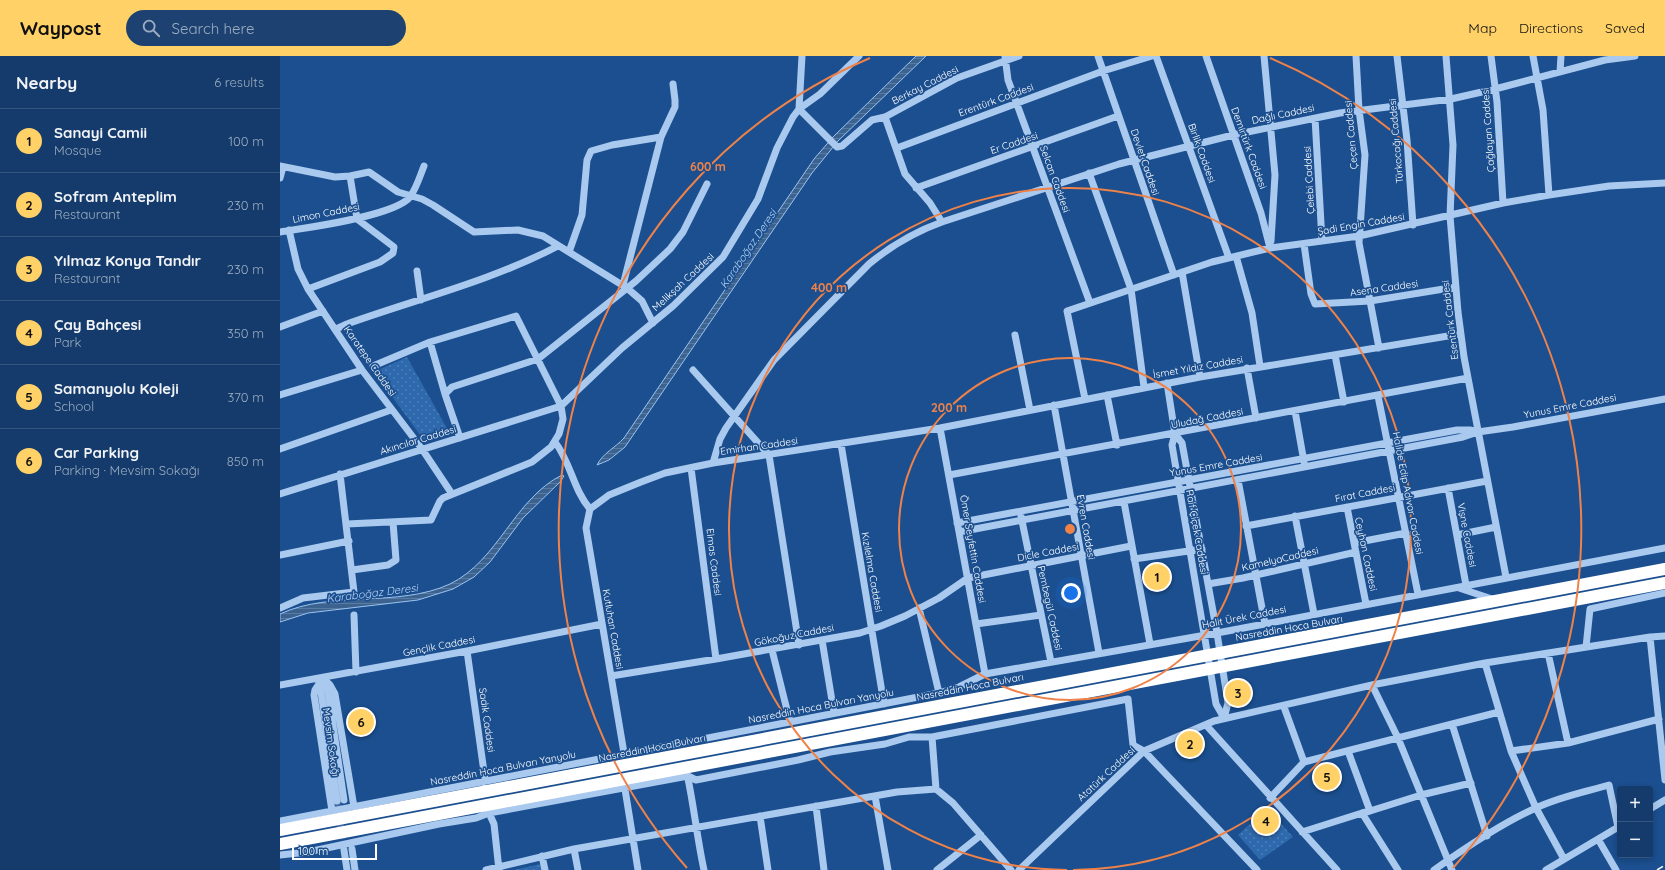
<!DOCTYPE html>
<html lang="en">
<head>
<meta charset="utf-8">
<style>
	body { margin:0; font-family:Quicksand,sans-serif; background:#1d4271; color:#f1f3f6 }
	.controls { position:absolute; right:12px; bottom:12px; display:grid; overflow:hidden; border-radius:4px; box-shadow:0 2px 6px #0003 }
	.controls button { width:36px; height:36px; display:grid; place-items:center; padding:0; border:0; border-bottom:1px solid #33557e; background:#143b6b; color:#f1f3f6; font:20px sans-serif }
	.scale { position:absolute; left:12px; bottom:10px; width:85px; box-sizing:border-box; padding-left:4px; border:2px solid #fff; border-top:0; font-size:11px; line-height:14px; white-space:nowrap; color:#fff; -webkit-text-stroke:3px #1b4f8f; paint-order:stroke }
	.you { position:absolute; left:791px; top:537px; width:14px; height:14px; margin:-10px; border:3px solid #fff; border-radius:50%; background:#1a73e8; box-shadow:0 0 0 6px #1a73e833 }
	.badge { display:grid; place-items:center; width:26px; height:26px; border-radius:50%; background:#ffd166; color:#111; font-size:13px; font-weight:700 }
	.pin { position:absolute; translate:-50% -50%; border:2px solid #fff; box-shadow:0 1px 4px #0006 }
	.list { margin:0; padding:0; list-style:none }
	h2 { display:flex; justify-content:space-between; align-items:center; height:52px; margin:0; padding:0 16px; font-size:17px }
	h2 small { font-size:13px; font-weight:400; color:#9dadc1 }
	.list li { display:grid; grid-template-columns:26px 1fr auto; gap:12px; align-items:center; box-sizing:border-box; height:64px; padding:0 16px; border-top:1px solid #33557e }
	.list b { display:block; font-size:15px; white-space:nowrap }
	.list p { margin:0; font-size:13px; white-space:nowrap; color:#9dadc1 }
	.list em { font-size:13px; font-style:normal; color:#9dadc1 }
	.icon { flex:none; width:22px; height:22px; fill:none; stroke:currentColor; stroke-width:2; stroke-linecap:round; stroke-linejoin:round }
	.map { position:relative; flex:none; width:1385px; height:814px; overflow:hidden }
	header { display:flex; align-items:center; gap:24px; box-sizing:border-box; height:56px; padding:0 20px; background:#ffd166; color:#111 }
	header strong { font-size:19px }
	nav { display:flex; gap:22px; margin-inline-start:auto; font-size:14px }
	.search { width:280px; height:36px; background:#1d4271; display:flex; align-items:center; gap:10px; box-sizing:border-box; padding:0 14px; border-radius:22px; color:#9dadc1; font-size:15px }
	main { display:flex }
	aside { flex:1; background:#143b6b }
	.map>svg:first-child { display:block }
	.park { fill:url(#park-dots) }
	.water { fill:url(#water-rules); stroke:#9cc4f0 }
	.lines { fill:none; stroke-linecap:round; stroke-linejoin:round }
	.minor-tunnel { stroke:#3d69a0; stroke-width:7; stroke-dasharray:7 3.5; stroke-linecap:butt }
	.minor { stroke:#a9c9ee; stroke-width:7 }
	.highway { stroke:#fff; stroke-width:12 }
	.rail { stroke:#fff; stroke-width:1.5; stroke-dasharray:7 3; stroke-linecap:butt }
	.ring { fill:none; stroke:#ee8249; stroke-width:2 }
	.labels { text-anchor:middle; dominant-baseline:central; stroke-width:3.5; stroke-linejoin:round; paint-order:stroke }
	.street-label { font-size:10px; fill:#fff; stroke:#1b4f8f }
	.water-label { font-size:11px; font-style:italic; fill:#b5d3f5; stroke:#1b4f8f }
	.centre { fill:#ee8249; stroke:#1b4f8f; stroke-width:2 }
	.ring-label { font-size:12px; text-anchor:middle; font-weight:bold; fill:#ee8249; stroke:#1b4f8f; stroke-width:3.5; stroke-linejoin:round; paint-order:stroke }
</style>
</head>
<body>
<header>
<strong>Waypost</strong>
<div class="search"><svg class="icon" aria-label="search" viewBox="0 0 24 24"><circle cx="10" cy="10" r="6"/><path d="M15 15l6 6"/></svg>Search here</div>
<nav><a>Map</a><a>Directions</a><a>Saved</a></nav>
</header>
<main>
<aside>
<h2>Nearby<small>6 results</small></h2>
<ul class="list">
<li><span class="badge">1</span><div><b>Sanayi Camii</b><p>Mosque</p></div><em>100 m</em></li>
<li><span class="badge">2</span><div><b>Sofram Anteplim</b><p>Restaurant</p></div><em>230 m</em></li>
<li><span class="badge">3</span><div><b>Yılmaz Konya Tandır</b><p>Restaurant</p></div><em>230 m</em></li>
<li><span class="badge">4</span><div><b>Çay Bahçesi</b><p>Park</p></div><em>350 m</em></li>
<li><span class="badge">5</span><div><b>Samanyolu Koleji</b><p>School</p></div><em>370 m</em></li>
<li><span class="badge">6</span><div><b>Car Parking</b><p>Parking · Mevsim Sokağı</p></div><em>850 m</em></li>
</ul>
</aside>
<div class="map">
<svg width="1385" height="814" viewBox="0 0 1385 814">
	<defs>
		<pattern id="park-dots" width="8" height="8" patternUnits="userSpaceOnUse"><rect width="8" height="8" fill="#2e69ad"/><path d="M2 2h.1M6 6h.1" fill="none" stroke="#4d80b9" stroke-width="1.8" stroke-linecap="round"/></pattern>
		<pattern id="water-rules" width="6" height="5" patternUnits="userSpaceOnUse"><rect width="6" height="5" fill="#3c6290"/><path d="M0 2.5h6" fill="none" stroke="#597aa1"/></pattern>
	</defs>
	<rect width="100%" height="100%" fill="#1b4f8f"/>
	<path class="park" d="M127 301 169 376 146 387 94 316Z
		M987 752 1013 781 980 804 958 779Z
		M261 808 262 814H233Z"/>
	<path class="water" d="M636 0H646L558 85 532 117 345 391 329 404 317 409C323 397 335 392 344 382L534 103 553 81Z
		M282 419 284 420 280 426 243 462 210 506 194 521 173 533 138 544 28 557 0 566V558C51 534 118 552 170 528 219 504 234 443 282 419Z"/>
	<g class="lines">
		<path class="minor-tunnel" d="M57 745 64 794"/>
		<path class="minor" d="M725 0 728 24 810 247
			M818 0 894 219
			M876 0 949 202
			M926 0 981 157 990 192
			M984 0 995 119 991 185
			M1076 0 1079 54 1085 99 1079 187 1099 292
			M1117 0 1127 84 1133 169
			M1166 0 1173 89 1170 160 1178 256 1184 301 1226 521
			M1211 0 1217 46 1223 147
			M1253 0 1263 54 1269 139
			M1280 16 1281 0
			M519 53 557 91 562 90 592 64 605 61 677 22 739 0
			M519 53 522 0
			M605 61 625 118 650 147 662 166
			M1035 62 1042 185
			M617 92 823 15 872 0
			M0 110 55 121 70 120 89 116 118 136 142 143 153 149 194 176 238 174 263 180 347 232 362 245 373 267
			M809 117 851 233 864 331
			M0 122 3 111
			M636 132 838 60
			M9 174 18 213 28 233 82 314 142 393 172 438
			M0 176C26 172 115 160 130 141 136 133 140 120 144 110
			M1024 188 1031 238 1035 248 1090 245 1176 231
			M289 196 302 159 307 104 311 95 332 89 381 81
			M956 200 972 257 980 310
			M137 215 141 244
			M902 216 920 321
			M343 229 381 81 395 51V44L393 28
			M28 233 100 206 113 197 114 191 77 163 70 120
			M0 271 43 255
			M56 273 67 268C137 243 211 225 278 190
			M735 279 750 354
			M150 286 165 338
			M1055 299 1064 346
			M967 312 976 362
			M413 314 489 399 519 589
			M887 327 895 378 902 387 937 577 948 647 944 662
			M0 339 82 314
			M827 339 837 389
			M1098 340 1138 538
			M805 343 787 255 932 206 990 192 1079 180 1223 147 1269 139 1329 130 1385 127
			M774 349 819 597
			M1015 355 1024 406
			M660 372 705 618
			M895 378 892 389 936 648 944 662
			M180 382 165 338 172 331 258 303 356 225 390 193 403 176 427 128
			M275 386C291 407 293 433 310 453
			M561 388 604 648
			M0 393 111 354
			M433 407 440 383 446 372 494 304 589 208C612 189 634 176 662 166L839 108 953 79 1060 57 1171 43 1215 33 1325 4 1355 0
			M411 412 436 603
			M669 419 1188 322
			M958 424 985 568
			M1168 432 1186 529
			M0 438 281 350 342 292 393 250 443 201 478 143 497 92 513 61 519 53 540 38 579 0
			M844 446 870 588
			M1067 451 1086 548
			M741 460 771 606
			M1015 460 1034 558
			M677 467 1177 374H1190L1198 376
			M67 468 151 464 160 445 163 442 252 406 271 391 279 378 283 363 281 350 236 260 150 286 93 310
			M966 470 1207 425
			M679 476 1183 381 1198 376 1233 371 1385 343
			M1177 479 1216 471
			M1074 487 1126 477
			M0 499 69 485
			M854 503 922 493
			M72 514 108 509 116 504 113 466
			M928 528 963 522 1076 496
			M1179 532 1215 544
			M0 552 23 542 74 536 60 418
			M639 552 659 637
			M74 559 76 616
			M696 568 761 559
			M1370 581 1385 724
			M542 584 554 657
			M1306 591 1310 553 1385 537
			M492 594 510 666
			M187 595 206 730
			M1268 597 1288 687
			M1205 607 1231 695 1256 752 1284 803
			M331 620 436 603 580 577 601 570 625 560 659 542 688 522 851 490
			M43 622 35 634 34 639 52 755
			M43 622 50 629 55 638 74 751
			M42 624 41 636 57 745
			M43 624 48 635 64 744
			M0 629 187 595 322 568
			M1092 629 1118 682 1172 814
			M1004 651 1024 706
			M1172 668 1207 780
			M926 669 1057 814
			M1068 695 1090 755 1082 757 1118 814
			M1231 695 1288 687 1379 663
			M344 697 306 472 310 453 329 439 361 426 385 417 433 407 660 372 920 321 1180 278
			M407 718C414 750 417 782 424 814
			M344 727 358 814
			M656 733 652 681 848 643 853 689 864 695 977 814
			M595 740 608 814
			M990 742 1024 706 1219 656
			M536 750 544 814
			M1370 753 1385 744
			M1090 755 1141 739 1191 727
			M209 757 214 768 219 814
			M480 760 488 814
			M0 765 659 637 679 631 705 618 937 577 1385 492
			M1022 776 1082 757
			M1318 783 1336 814
			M72 793 75 814
			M294 793 298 814
			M64 794 67 814
			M0 799 28 796 159 768 196 762 209 757 408 720 416 724 518 704 550 696 605 688 629 681H652
			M262 800 265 814
			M206 814 294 793 617 736 656 733 673 747 731 814
			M657 814 701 779
			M739 814 864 695 934 665 1092 629 1205 607 1370 581 1385 580
			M1154 814C1185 792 1222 767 1256 752 1279 741 1305 736 1329 729L1338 771
			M1266 814 1340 770"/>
		<path class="highway" d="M0 774 1385 513
			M0 788 1385 527"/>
		<path class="rail" d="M1377 814 1385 809"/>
	</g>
	<g class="ring">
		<circle cx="790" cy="473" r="171"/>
		<path d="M787 814A341 341 0 1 1 793 814"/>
		<path d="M407 812A512 512 0 0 1 590 2M990 2A512 512 0 0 1 1173 812"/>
	</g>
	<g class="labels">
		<g class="street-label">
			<text transform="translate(645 29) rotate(-27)">Berkay Caddesi</text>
			<text transform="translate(716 44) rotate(-20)">Erentürk Caddesi</text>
			<text transform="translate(1003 58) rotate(-12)">Dağlı Caddesi</text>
			<text transform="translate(1208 74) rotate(-94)">Çağlayan Caddesi</text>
			<text transform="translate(1071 79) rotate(-95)">Çeçen Caddesi</text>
			<text transform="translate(1116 85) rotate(-95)">Türkocağı Caddesi</text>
			<text transform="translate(734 87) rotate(-19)">Er Caddesi</text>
			<text transform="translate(969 92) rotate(70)">Demirtürk Caddesi</text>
			<text transform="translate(922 97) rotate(70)">Birlik Caddesi</text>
			<text transform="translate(865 106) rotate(71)">Devlet Caddesi</text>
			<text transform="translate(775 123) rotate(70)">Selcan Caddesi</text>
			<text transform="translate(1029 124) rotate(-93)">Çelebi Caddesi</text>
			<text transform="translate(46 157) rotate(-11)">Limon Caddesi</text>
			<text transform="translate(1081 168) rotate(-10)">Şadi Engin Caddesi</text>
			<text transform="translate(403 226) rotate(-43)">Melikşah Caddesi</text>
			<text transform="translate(1104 232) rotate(-8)">Asena Caddesi</text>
			<text transform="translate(1170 264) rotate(-97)">Esentürk Caddesi</text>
			<text transform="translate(90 305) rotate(55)">Karatepe Caddesi</text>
			<text transform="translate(918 311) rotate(-10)">İsmet Yıldız Caddesi</text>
			<text transform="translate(1290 350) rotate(-11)">Yunus Emre Caddesi</text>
			<text transform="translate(927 362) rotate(-11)">Uludağ Caddesi</text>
			<text transform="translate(138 384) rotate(-17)">Akıncılar Caddesi</text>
			<text transform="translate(479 390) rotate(-8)">Emirhan Caddesi</text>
			<text transform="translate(936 409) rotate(-10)">Yunus Emre Caddesi</text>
			<text transform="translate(1085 437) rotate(-11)">Fırat Caddesi</text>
			<text transform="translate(1128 437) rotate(79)">Halide Edip Adıvar Caddesi</text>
			<text transform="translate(806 471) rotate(80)">Evren Caddesi</text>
			<text transform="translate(917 476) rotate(80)">Raif Çiçek Caddesi</text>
			<text transform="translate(1187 479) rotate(79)">Vişne Caddesi</text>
			<text transform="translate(693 493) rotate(80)">Ömer Seyfettin Caddesi</text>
			<text transform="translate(768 496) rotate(-11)">Dicle Caddesi</text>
			<text transform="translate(1086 498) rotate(78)">Ceyhan Caddesi</text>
			<text transform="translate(1000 503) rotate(-13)">KamelyaCaddesi</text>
			<text transform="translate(434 506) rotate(83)">Elmas Caddesi</text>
			<text transform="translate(592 516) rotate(80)">Kızılelma Caddesi</text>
			<text transform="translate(770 552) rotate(78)">Pembegül Caddesi</text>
			<text transform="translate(964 561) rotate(-11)">Halit Ürek Caddesi</text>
			<text transform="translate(1009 572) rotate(-10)">Nasreddin Hoca Bulvarı</text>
			<text transform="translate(333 573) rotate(80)">Kutluhan Caddesi</text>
			<text transform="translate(514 579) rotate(-11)">Gökoğuz Caddesi</text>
			<text transform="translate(159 590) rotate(-11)">Gençlik Caddesi</text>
			<text transform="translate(690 631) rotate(-11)">Nasreddin Hoca Bulvarı</text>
			<text transform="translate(541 650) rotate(-11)">Nasreddin Hoca Bulvarı Yanyolu</text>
			<text transform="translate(207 664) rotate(82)">Sadık Caddesi</text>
			<text transform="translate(51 686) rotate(82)">Mevsim Sokağı</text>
			<text transform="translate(372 692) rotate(-11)">Nasreddin Hoca Bulvarı</text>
			<text transform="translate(223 712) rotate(-11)">Nasreddin Hoca Bulvarı Yanyolu</text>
			<text transform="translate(826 718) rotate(-43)">Atatürk Caddesi</text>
		</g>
		<g class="water-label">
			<text transform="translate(468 193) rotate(-56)">Karaboğaz Deresi</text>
			<text transform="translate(92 537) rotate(-7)">Karaboğaz Deresi</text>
		</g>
	</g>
	<circle cx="790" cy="473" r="6" class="centre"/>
	<g class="ring-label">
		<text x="428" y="115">600 m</text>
		<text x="549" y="236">400 m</text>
		<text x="669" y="356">200 m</text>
	</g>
</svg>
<div class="controls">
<button>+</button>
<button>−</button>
</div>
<div class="scale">100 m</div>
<div class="you"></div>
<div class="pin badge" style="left:877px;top:521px">1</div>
<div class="pin badge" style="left:910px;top:688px">2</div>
<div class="pin badge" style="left:958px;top:637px">3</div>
<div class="pin badge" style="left:986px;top:765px">4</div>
<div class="pin badge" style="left:1047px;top:721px">5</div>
<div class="pin badge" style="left:81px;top:666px">6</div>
</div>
</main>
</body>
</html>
